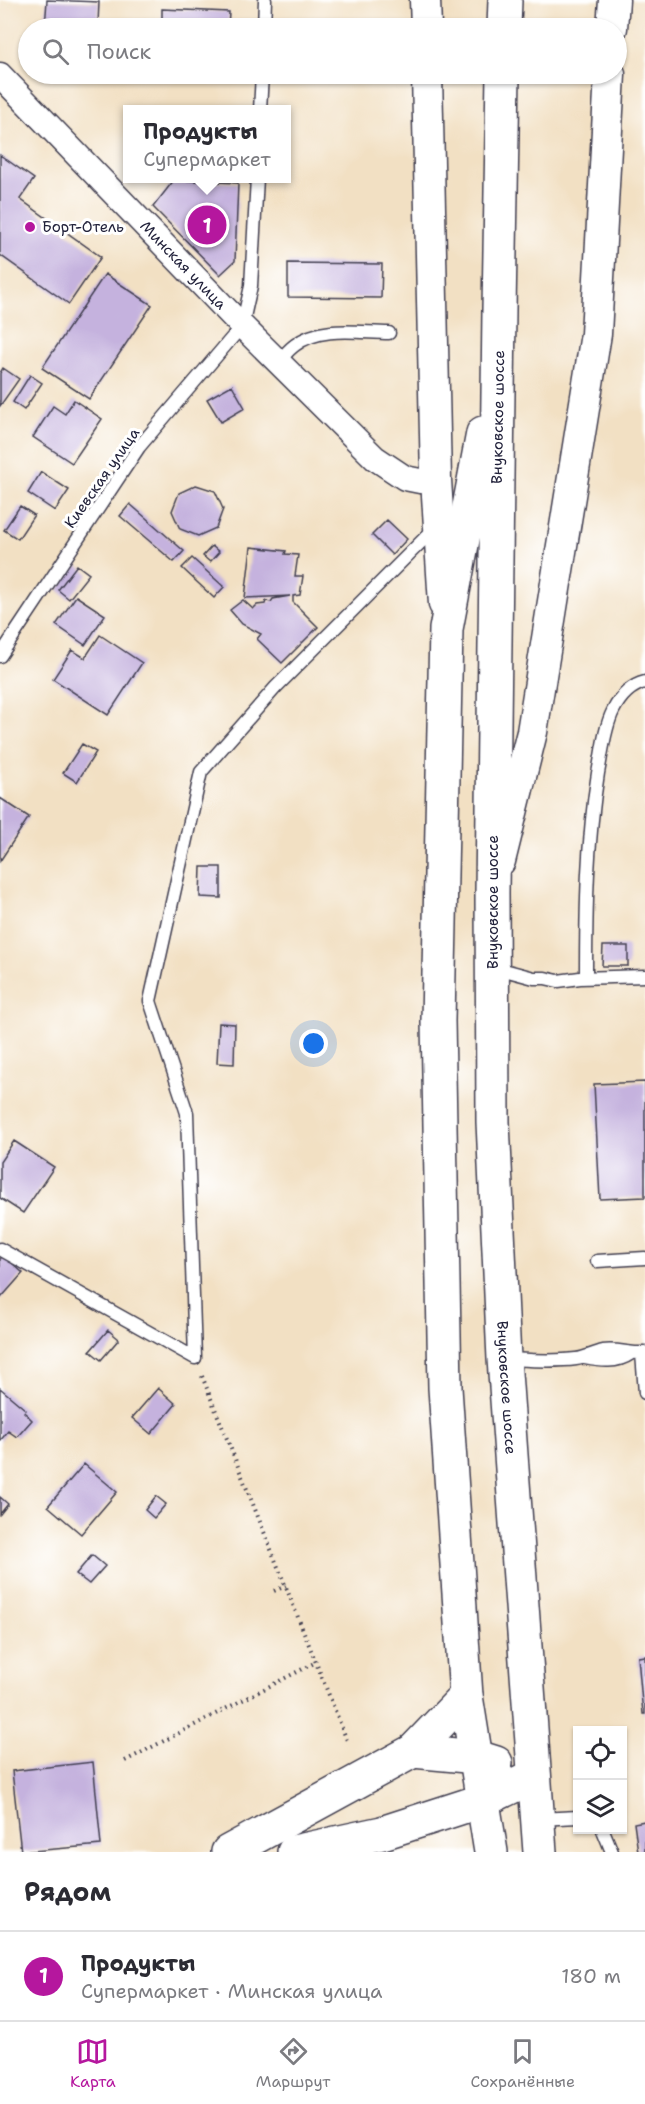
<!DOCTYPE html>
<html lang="ru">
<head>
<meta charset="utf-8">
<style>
	body { margin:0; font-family:"Shantell Sans",sans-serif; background:#f7f7f7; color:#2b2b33 }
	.controls { position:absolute; right:18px; bottom:18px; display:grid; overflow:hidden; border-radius:0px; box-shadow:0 2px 4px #0004 }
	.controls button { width:54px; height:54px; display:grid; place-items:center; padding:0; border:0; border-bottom:2px solid #e1e1e2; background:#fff; color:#2b2b33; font:30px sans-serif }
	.you { position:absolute; left:314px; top:1044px; width:21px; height:21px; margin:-15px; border:4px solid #fff; border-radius:50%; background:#1a73e8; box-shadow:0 0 0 9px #1a73e833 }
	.badge { display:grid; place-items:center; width:39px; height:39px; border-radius:50%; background:#b5179e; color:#fff; font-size:20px; font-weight:700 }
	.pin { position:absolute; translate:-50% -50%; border:3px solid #fff; box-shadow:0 2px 6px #0006 }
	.popup { position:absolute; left:123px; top:105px; width:168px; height:78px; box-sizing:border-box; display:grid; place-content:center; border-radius:0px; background:#fff; filter:drop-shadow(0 2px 4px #0005); font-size:20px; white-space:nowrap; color:#7c7c81 }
	.popup b { font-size:22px; color:#2b2b33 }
	.popup::after { content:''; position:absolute; left:50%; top:100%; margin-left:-12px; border:12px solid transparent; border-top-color:#fff }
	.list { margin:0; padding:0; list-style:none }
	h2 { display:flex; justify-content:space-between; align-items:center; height:78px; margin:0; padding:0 24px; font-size:26px }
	h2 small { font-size:20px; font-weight:400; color:#7c7c81 }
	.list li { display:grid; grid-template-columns:39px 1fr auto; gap:18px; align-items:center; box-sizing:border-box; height:90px; padding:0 24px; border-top:2px solid #e1e1e2 }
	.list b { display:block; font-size:22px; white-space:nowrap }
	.list p { margin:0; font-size:20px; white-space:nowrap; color:#7c7c81 }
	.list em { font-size:20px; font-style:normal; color:#7c7c81 }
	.icon { flex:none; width:33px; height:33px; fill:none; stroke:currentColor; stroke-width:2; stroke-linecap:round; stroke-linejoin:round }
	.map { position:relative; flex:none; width:645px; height:1852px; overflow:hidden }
	.search { position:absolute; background:#fff; box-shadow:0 2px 4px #0004; left:18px; right:18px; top:18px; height:66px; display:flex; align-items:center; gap:15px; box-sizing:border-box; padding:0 21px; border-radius:33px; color:#7c7c81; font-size:22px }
	.sheet { height:168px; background:#fff }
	nav { display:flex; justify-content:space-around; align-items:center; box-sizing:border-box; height:84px; border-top:2px solid #e1e1e2; background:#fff; font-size:16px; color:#7c7c81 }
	nav a { display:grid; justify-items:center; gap:3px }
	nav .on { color:#b5179e }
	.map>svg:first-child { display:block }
	.building { fill:#c5b2de }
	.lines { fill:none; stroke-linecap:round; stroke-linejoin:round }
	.service-casing { stroke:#413e4f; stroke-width:15 }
	.minor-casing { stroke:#413e4f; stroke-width:27 }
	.tertiary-casing { stroke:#413e4f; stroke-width:33 }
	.secondary-casing { stroke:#413e4f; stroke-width:36 }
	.path { stroke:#413e4f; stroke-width:4; stroke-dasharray:1.5 4.5; stroke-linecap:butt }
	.service { stroke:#fff; stroke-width:12 }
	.minor { stroke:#fff; stroke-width:24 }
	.tertiary { stroke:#fff; stroke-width:30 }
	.secondary { stroke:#fff; stroke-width:33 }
	.poi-dot { fill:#b5179e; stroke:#fff; stroke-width:2 }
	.labels { text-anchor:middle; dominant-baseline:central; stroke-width:6; stroke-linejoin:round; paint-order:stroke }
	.poi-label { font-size:15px; fill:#22223b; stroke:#fff; text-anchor:start }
	.street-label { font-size:15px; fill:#22223b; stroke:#fff }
</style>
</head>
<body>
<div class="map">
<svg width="645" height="1852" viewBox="0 0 645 1852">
	<rect width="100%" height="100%" fill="#fff"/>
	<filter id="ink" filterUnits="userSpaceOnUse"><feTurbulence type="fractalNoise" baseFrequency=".0167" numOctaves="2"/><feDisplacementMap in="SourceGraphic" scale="12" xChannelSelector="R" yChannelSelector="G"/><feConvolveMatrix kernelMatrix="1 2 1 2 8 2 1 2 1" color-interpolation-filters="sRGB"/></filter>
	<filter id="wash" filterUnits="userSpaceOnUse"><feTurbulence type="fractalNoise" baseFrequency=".008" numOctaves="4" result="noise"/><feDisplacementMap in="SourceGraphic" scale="24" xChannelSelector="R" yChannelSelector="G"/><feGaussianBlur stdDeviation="1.35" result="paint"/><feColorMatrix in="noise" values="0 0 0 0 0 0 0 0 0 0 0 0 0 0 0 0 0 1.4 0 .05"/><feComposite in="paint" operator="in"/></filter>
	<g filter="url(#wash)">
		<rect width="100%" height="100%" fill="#f2e0c3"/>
		<g id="blocks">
			<path class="building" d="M47 0 99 2 98 24 110 25V28H45Z
				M162 9 229 12 228 28H162Z
				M0 155 34 179 20 199 101 257 69 304 0 255Z
				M174 180 238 183 235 261 220 275 153 207Z
				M288 263 382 264 381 298 288 297Z
				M105 274 152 305 89 399 42 368Z
				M3 368 19 379 0 406V373Z
				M30 375 42 383 24 410 13 402Z
				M232 385 245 408 221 422 207 399Z
				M74 400 102 419 72 463 33 437 53 406 65 414Z
				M41 472 69 490 55 511 28 493Z
				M196 485 215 491 223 509 216 528 198 536 180 529 172 511 179 493Z
				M130 504 184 551 174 562 120 516Z
				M20 506 34 515 18 539 4 530Z
				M387 520 407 539 392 555 372 535Z
				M212 546 219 552 210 562 203 556Z
				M251 547 286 551 285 554 298 555 295 576H303L300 595 293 596V602L318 627 282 663 257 639 261 634 242 624 230 610 243 600 253 609 257 605 265 604 266 601 271 602 273 599 290 596 245 598Z
				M192 558 224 587 214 598 182 568Z
				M77 565 89 574 69 599 58 590Z
				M76 596 105 615 85 645 56 625Z
				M100 635 142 663 108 715 53 679 72 650 85 658Z
				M82 744 96 752 77 782 63 773Z
				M0 798 29 817 0 861Z
				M201 867H221V898L200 897Z
				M603 946H628V966H602Z
				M219 1023 235 1024 234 1064 217 1063Z
				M645 1082V1197L600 1199 594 1084Z
				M14 1141 54 1167 23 1213 0 1198V1162Z
				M3 1255 23 1273 0 1299V1259Z
				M108 1330 119 1339 101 1360 90 1351Z
				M0 1388 26 1410 24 1412 32 1420 17 1437 8 1431 0 1441Z
				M158 1388 176 1404 151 1434 132 1418Z
				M84 1464 117 1492 81 1534 48 1506Z
				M156 1496 166 1504 154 1518 145 1510Z
				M0 1497 8 1504 0 1514Z
				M92 1555 105 1566 89 1584 76 1574Z
				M645 1656V1714H643L638 1657Z
				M93 1762 101 1845 21 1852 12 1771Z
				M645 1821V1852H638L634 1823Z"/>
		</g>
	</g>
	<g filter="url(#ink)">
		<use href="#blocks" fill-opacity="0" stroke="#413e4f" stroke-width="1.5"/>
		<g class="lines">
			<g class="service-casing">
				<path id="service" d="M264 28 265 0
					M260 110 262 74
					M278 362C284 356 289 349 295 345 321 325 359 333 389 333
					M0 656 139 447 242 326 251 286 257 178
					M493 967 534 978H545L558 981 580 978 645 976
					M586 978C586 909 587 842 598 773 602 754 604 729 613 711 620 697 629 686 645 682
					M0 1249 195 1358
					M597 1261 645 1258
					M642 1353 645 1393
					M195 1358 187 1113 150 1001 201 772 276 687 436 527
					M585 1358C601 1361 617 1363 630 1354
					M505 1359C529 1360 553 1362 576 1359 586 1358 594 1353 603 1351 618 1349 631 1354 645 1353
					M539 1819 578 1817
					M603 1830 612 1852"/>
			</g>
			<g class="minor-casing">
				<g id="minor">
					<path id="s1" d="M0 75 242 326 375 458 405 478 420 481 436 480"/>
				</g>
			</g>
			<g class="tertiary-casing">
				<path id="tertiary" d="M425 0 426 28
					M612 28 614 0
					M427 74 436 480 444 604
					M500 861 532 732 596 334 610 74"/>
			</g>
			<g class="secondary-casing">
				<g id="secondary">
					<path d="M504 28 505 0"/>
					<path id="s2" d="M503 74 499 310 492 893 493 1122 504 1359 540 1852"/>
					<path d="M483 433 446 629 438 1021 445 1388 466 1696 491 1852"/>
					<path d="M413 1751 477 1757 496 1763"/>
					<path d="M228 1852 413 1751 466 1696"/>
					<path d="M294 1852 382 1833 484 1800 534 1776"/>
				</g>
			</g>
			<path class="path" d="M202 1376 348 1743
				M274 1591 286 1586
				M125 1761 316 1662"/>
			<use href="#service" class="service"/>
			<use href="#minor" class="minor"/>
			<use href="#tertiary" class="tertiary"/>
			<use href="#secondary" class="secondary"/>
		</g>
	</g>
	<circle class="poi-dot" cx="30" cy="227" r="6"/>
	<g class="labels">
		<g class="poi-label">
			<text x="42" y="227">Борт-Отель</text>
		</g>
		<g class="street-label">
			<text stroke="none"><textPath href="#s1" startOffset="264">Минская улица</textPath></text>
			<text transform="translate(498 417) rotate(-89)">Внуковское шоссе</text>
			<text transform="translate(102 478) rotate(-55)">Киевская улица</text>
			<text transform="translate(493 902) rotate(-90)">Внуковское шоссе</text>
			<text stroke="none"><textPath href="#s2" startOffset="1314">Внуковское шоссе</textPath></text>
		</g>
	</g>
</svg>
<div class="controls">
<button><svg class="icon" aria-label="locate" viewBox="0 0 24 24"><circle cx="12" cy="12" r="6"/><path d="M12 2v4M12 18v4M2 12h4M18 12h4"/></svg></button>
<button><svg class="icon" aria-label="layers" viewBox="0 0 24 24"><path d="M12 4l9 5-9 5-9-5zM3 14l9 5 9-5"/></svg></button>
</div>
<div class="you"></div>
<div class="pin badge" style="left:207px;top:225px">1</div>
<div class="popup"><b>Продукты</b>Супермаркет</div>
<div class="search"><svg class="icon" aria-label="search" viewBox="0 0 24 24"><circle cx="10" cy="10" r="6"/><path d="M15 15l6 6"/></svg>Поиск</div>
</div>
<section class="sheet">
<h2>Рядом<small></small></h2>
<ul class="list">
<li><span class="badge">1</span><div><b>Продукты</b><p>Супермаркет · Минская улица</p></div><em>180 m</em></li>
</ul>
</section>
<nav>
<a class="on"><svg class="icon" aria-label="map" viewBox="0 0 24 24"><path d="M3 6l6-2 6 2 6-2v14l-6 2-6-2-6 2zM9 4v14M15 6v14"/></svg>Карта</a>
<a><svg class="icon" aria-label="directions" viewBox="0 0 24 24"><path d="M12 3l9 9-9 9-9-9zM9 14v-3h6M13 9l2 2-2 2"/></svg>Маршрут</a>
<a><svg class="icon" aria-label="saved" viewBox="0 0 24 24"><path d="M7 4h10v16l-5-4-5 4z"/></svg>Сохранённые</a>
</nav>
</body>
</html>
